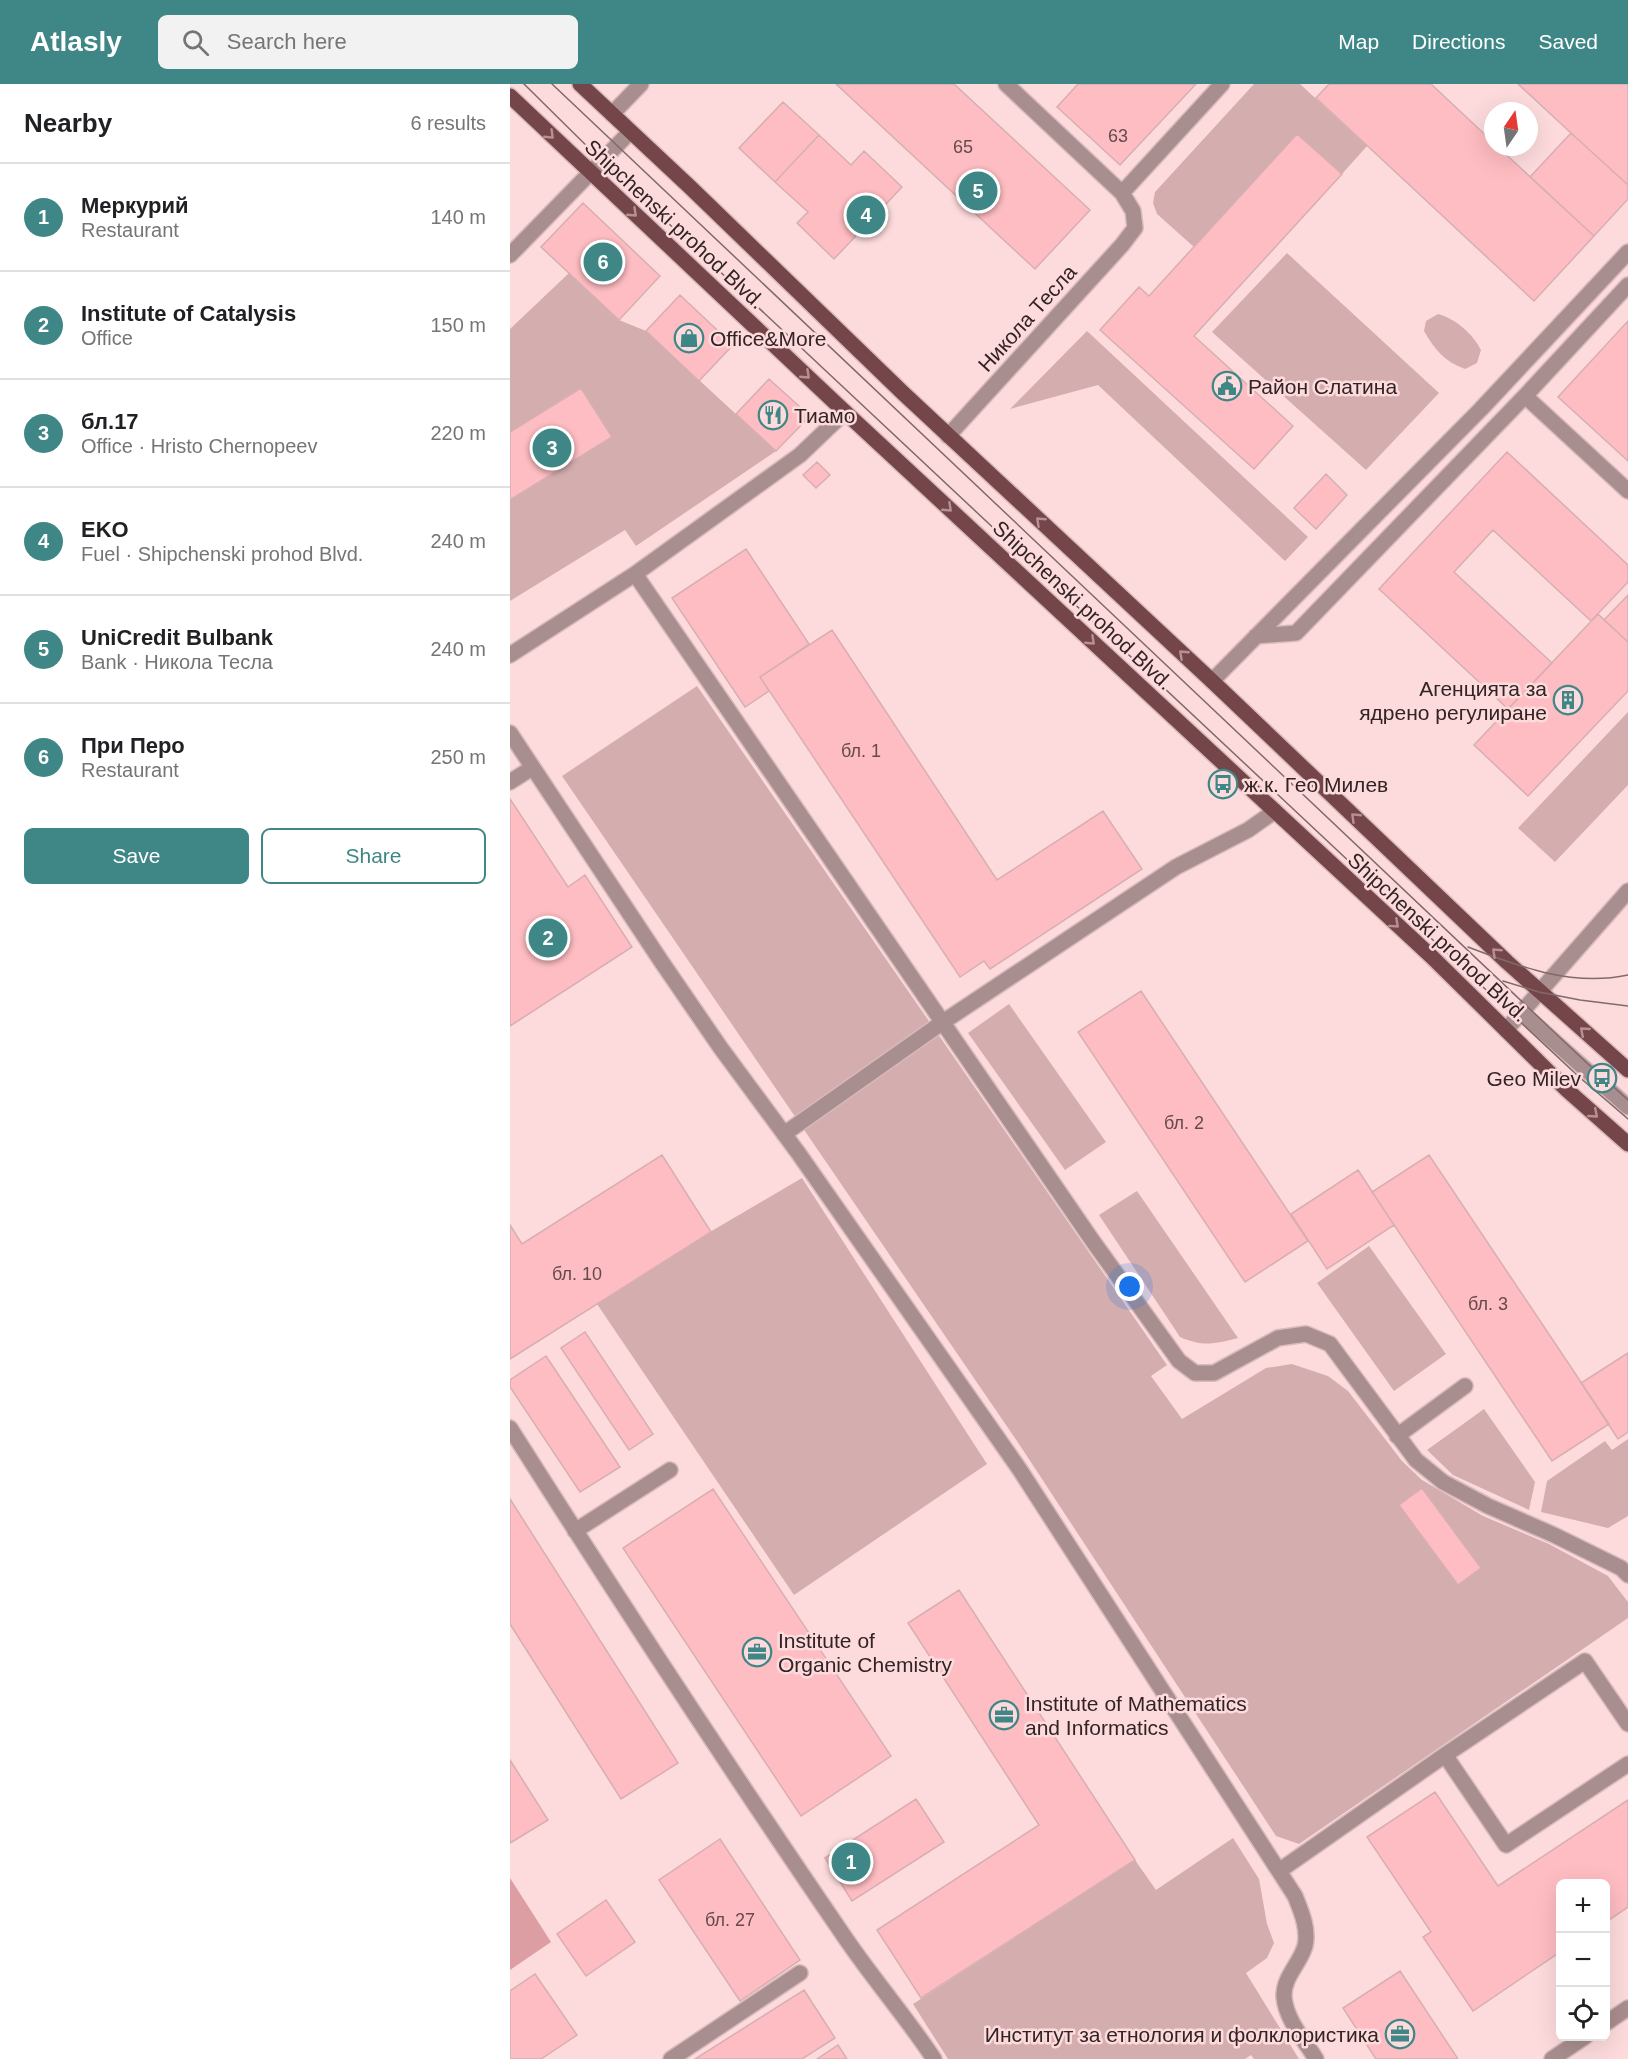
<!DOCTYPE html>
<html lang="en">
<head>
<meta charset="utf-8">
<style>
	body { margin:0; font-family:Arial,sans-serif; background:#f2f2f2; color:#202124 }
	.controls { position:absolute; right:18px; bottom:18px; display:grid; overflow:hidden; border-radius:9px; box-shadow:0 6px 24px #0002 }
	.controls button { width:54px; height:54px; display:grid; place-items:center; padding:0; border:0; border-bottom:2px solid #e0e0e0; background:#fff; color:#202124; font:30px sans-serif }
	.compass { position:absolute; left:974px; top:18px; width:54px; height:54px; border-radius:50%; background:#fff; box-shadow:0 6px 24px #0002; rotate:13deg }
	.you { position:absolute; left:620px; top:1203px; width:21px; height:21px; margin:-15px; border:4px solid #fff; border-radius:50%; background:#1a73e8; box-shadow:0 0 0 9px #1a73e833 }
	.badge { display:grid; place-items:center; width:39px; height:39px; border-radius:50%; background:#3f8786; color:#fff; font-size:20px; font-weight:700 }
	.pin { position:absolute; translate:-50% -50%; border:3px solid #fff; box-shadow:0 2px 6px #0006 }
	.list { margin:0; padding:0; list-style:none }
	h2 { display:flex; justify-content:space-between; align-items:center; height:78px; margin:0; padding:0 24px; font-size:26px }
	h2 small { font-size:20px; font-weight:400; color:#757577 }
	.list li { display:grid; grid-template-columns:39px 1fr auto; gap:18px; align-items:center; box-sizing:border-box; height:108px; padding:0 24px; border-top:2px solid #e0e0e0 }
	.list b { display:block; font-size:22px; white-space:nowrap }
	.list p { margin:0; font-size:20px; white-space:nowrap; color:#757577 }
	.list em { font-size:20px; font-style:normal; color:#757577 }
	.actions { display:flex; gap:12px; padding:18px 24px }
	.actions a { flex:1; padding:14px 0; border:2px solid #3f8786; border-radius:9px; text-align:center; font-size:21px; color:#3f8786 }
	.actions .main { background:#3f8786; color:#fff }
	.icon { flex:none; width:33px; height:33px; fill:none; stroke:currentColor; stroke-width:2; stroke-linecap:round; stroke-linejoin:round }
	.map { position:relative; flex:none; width:1118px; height:1975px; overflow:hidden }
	header { display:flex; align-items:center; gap:36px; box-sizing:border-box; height:84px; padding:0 30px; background:#3f8786; color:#fff }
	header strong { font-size:28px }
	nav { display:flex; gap:33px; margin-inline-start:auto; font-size:21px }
	.search { width:420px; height:54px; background:#f2f2f2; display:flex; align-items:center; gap:15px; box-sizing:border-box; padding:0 21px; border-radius:9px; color:#757577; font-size:22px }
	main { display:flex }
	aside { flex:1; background:#fff }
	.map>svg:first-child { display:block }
	.green { fill:#d4adaf }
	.forest { fill:#dc9ea3 }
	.building { fill:#febdc2; stroke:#d7aeb1; stroke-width:1.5 }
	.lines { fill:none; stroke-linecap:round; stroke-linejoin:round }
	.minor-casing { stroke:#d8babc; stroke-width:18 }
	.major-casing { stroke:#d8babc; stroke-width:18 }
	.minor { stroke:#a98e8f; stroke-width:15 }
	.major { stroke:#74464a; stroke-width:15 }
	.tram { stroke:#806a6b; stroke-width:1.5 }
	.oneway { stroke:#b89094 }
	.labels { text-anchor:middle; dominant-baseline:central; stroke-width:5; stroke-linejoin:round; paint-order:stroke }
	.number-label { font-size:18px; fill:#654a4c }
	.street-label { font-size:21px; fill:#322324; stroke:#fddbdd }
	.poi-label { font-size:21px; fill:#322324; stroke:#fddbdd; text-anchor:start }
</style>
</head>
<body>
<header>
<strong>Atlasly</strong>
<div class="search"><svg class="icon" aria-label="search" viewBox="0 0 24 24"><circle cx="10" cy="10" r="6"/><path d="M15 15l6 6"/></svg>Search here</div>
<nav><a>Map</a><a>Directions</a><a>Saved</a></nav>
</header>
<main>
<aside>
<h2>Nearby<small>6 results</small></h2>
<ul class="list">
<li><span class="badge">1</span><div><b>Меркурий</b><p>Restaurant</p></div><em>140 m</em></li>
<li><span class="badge">2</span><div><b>Institute of Catalysis</b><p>Office</p></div><em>150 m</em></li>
<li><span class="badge">3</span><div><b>бл.17</b><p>Office · Hristo Chernopeev</p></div><em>220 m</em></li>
<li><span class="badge">4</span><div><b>EKO</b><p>Fuel · Shipchenski prohod Blvd.</p></div><em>240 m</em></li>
<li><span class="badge">5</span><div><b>UniCredit Bulbank</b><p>Bank · Никола Тесла</p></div><em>240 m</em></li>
<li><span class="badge">6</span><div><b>При Перо</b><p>Restaurant</p></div><em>250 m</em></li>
</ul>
<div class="actions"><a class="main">Save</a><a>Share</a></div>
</aside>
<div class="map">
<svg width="1118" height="1975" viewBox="0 0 1118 1975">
	<rect width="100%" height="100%" fill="#fddbdd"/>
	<path class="green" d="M744 0H790L857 62 832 90 787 50 684 163 647 130 643 119 645 108Z
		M777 169 929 309 856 386 702 248Z
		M59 189 109 236 136 247 266 367 126 462 115 446 0 517V416L102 353 70 304 0 348V245Z
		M928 230C946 235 963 250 971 266L967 279 955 285C935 278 924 265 914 247L916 237Z
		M577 247 798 453 775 477 588 301 500 325Z
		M187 602 657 1281 641 1292 672 1335 756 1284 782 1280 818 1292 838 1307 892 1377 912 1396 973 1432 1039 1460 1098 1492 1118 1518V1534L789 1760 766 1752 511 1363 52 692Z
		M1118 628V701L1045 778 1008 744Z
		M499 920 596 1058 555 1086 458 949Z
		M292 1094 477 1380 284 1511 87 1220 200 1148Z
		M627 1107 728 1254C704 1260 693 1263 670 1253L589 1131Z
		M859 1162 936 1270 884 1307 807 1199Z
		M974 1325 1025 1398 1019 1426 943 1391 917 1366Z
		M1118 1355V1432L1098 1444 1031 1428 1037 1397 1095 1357 1102 1366Z
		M723 1754 749 1795 757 1840 764 1859 757 1874 736 1889 789 1975H744L741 1971 735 1975H438L403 1920 625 1776 646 1806Z"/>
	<path class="forest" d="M0 1794 41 1858 0 1886Z"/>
	<path class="building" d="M326 0H444L580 126 525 185Z
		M568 0H686L610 81 547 23Z
		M819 0H921L983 58V63H988L1084 152 1024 217 806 14Z
		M1008 0H1118V101L1061 49Z
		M273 18 309 51 265 98 229 64Z
		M1061 49 1118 101V115L1084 152 1020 93Z
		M787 50 832 90 684 252 783 342 744 385 590 246 629 203 639 212Z
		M309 51 341 81 354 67 392 103 324 175 287 139 298 128 265 98Z
		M73 119 150 192 109 236 31 163Z
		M170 211 223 261 189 297 136 247Z
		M1118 237V377L1048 313Z
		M259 295 300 332 266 367 226 330Z
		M71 304 102 353 0 416V348Z
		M997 368 1118 481V498L1081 537 983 446 944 488 1042 579 998 625 869 505Z
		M307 378 320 391 306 404 293 391Z
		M816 390 837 411 806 445 784 424Z
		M236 465 299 560 250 593 259 607 235 623 162 514Z
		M1118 511V558L1094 536Z
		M1088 530 1118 558V607L1018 712 964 661Z
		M322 546 487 796 593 727 632 785 480 885 474 877 450 893 250 593Z
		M0 715 58 803 75 791 122 863 0 942Z
		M631 907 798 1157 735 1198 568 948Z
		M152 1071 201 1148 0 1275V1141L12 1160Z
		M919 1071 1099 1340 1042 1377 862 1108Z
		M848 1086 884 1141 817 1185 781 1130Z
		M75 1248 143 1350 119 1366 51 1264Z
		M1118 1269V1348L1108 1355 1071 1299Z
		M36 1272 110 1383 70 1408 0 1303V1296Z
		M912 1404 971 1484 948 1501 889 1421Z
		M203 1405 381 1672 291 1732 113 1464Z
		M0 1415 168 1679 111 1715 0 1540Z
		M449 1506 625 1776 411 1914 367 1846 529 1741 398 1539Z
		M0 1676 38 1736 0 1759Z
		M925 1708 988 1802 1118 1716V1823L1096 1838V1800H1050V1868L963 1927 913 1853 921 1848 857 1753Z
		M406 1715 434 1758 342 1817 315 1774Z
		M210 1755 290 1876 230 1917 149 1796Z
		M96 1816 125 1858 76 1892 47 1850Z
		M890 1887 948 1975H866L833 1924Z
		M25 1890 67 1951 31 1975H0V1907Z
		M294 1906 325 1954 292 1975H185Z
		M328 1961 337 1975H307Z"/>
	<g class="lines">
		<g class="minor-casing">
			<path id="minor" d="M102 30 131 0
				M612 109 712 0
				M0 171 120 48
				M1015 312 1118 407
				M438 352 612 161 625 144 623 127 612 109 496 0
				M125 490 582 1156 669 1277 685 1289H704L768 1254 796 1250 820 1260 906 1376 933 1398 978 1422 1044 1451 1111 1484 1118 1491
				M746 552 786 549 1015 312 1118 201
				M0 571 125 490 290 371 335 328
				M702 597 971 325 1118 168
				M0 649 151 877 210 963 289 1070 510 1386 785 1812C791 1827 799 1845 795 1862 790 1880 773 1893 774 1913 776 1936 795 1957 806 1975
				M0 698 22 684
				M1011 928 1118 1023
				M996 946 1118 807
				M274 1050 433 938 666 783 738 746 765 727
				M0 1344C109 1516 221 1687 336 1855 364 1896 397 1934 424 1975
				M887 1352 955 1302
				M65 1447 160 1386
				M935 1671 996 1761 1118 1680
				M769 1787 935 1671 1075 1577 1118 1640
				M1096 1939 1118 1924
				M161 1975 290 1889
				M1042 1975 1076 1952"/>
		</g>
		<g class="major-casing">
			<path id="major" d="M70 0 181 104 393 309 702 597 997 878 1118 986
				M0 12 335 328 922 873 1057 1006 1118 1060"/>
		</g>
		<use href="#minor" class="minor"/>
		<use href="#major" class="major"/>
		<path class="tram" d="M14 0 92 77 1068 992 1118 1035
			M42 0 1078 980 1118 1016
			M958 863C1010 883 1062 903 1118 891
			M993 897 1029 908 1070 916 1118 922"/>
	</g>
	<defs><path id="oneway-chevron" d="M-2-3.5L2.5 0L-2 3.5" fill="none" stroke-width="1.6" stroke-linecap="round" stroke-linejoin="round" transform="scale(1.5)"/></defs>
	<g class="oneway">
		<use href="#oneway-chevron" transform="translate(40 51) rotate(44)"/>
		<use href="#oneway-chevron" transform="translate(123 129) rotate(43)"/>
		<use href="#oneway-chevron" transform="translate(296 291) rotate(43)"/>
		<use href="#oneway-chevron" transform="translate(438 424) rotate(43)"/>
		<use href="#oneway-chevron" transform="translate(530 437) rotate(-137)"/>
		<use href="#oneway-chevron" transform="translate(581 557) rotate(43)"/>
		<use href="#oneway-chevron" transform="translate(673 570) rotate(-137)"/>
		<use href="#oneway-chevron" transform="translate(845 733) rotate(-136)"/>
		<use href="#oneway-chevron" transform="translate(885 840) rotate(42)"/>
		<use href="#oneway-chevron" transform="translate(986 868) rotate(-137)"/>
		<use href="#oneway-chevron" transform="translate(1074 947) rotate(-139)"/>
		<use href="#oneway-chevron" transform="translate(1084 1030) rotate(41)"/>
	</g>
	<defs>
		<g id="shop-ring" transform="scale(1.5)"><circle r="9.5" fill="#fddbdd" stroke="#3f8786" stroke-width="1.5"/><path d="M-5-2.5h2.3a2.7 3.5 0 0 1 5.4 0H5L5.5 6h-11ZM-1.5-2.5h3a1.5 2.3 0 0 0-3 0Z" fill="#3f8786"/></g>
		<g id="civic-ring" transform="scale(1.5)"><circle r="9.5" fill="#fddbdd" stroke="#3f8786" stroke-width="1.5"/><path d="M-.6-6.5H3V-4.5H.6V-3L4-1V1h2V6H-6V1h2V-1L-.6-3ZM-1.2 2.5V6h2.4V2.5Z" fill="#3f8786"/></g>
		<g id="restaurant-ring" transform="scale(1.5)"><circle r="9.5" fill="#fddbdd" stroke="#3f8786" stroke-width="1.5"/><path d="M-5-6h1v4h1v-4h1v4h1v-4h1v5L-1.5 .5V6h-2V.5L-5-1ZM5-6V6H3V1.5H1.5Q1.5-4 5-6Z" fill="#3f8786"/></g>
		<g id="building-ring" transform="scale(1.5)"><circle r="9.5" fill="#fddbdd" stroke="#3f8786" stroke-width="1.5"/><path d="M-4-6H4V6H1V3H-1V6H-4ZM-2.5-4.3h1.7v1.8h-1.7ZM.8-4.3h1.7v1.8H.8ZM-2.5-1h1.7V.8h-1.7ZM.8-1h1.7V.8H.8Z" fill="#3f8786"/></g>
		<g id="bus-ring" transform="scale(1.5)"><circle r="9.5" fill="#fddbdd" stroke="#3f8786" stroke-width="1.5"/><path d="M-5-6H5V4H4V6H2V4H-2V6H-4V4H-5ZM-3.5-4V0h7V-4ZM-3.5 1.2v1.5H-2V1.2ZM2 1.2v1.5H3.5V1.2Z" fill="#3f8786"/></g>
		<g id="office-ring" transform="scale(1.5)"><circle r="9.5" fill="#fddbdd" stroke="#3f8786" stroke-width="1.5"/><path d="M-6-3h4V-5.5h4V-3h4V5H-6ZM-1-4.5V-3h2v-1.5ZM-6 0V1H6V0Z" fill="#3f8786"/></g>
	</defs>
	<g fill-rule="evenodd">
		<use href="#shop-ring" x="179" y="254"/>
		<use href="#civic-ring" x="717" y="302"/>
		<use href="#restaurant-ring" x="263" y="331"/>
		<use href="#building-ring" x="1058" y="616"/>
		<use href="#bus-ring" x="713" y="700"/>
		<use href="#bus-ring" x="1092" y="994"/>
		<use href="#office-ring" x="247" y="1568"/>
		<use href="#office-ring" x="494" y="1631"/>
		<use href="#office-ring" x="890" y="1950"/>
	</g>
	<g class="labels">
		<g class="number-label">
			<text x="608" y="52">63</text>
			<text x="453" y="63">65</text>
			<text x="351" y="667">бл. 1</text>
			<text x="674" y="1039">бл. 2</text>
			<text x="67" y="1190">бл. 10</text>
			<text x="978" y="1220">бл. 3</text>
			<text x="220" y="1836">бл. 27</text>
		</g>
		<g class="street-label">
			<text transform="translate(165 140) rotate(43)">Shipchenski prohod Blvd.</text>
			<text transform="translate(517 234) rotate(-48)">Никола Тесла</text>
			<text transform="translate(573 521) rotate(43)">Shipchenski prohod Blvd.</text>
			<text transform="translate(928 853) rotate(43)">Shipchenski prohod Blvd.</text>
		</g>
		<g class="poi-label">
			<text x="200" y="254">Office&amp;More</text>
			<text x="738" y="302">Район Слатина</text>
			<text x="284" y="331">Тиамо</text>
			<text x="1037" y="604" text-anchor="end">Агенцията за<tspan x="1037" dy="24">ядрено регулиране</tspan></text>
			<text x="734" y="700">ж.к. Гео Милев</text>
			<text x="1071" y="994" text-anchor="end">Geo Milev</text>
			<text x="268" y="1556">Institute of<tspan x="268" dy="24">Organic Chemistry</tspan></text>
			<text x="515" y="1619">Institute of Mathematics<tspan x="515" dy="24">and Informatics</tspan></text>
			<text x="869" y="1950" text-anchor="end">Институт за етнология и фолклористика</text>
		</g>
	</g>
</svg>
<div class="controls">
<button>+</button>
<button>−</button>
<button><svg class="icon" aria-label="locate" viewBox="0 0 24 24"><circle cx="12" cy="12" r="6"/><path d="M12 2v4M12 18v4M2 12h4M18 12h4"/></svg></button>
</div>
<svg class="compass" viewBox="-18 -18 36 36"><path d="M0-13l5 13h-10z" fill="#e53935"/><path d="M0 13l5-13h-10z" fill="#757577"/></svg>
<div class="you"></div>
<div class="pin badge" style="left:341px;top:1778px">1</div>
<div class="pin badge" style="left:38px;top:854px">2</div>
<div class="pin badge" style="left:42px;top:364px">3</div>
<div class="pin badge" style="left:356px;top:131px">4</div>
<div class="pin badge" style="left:468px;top:107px">5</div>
<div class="pin badge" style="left:93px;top:178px">6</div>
</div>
</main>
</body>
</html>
